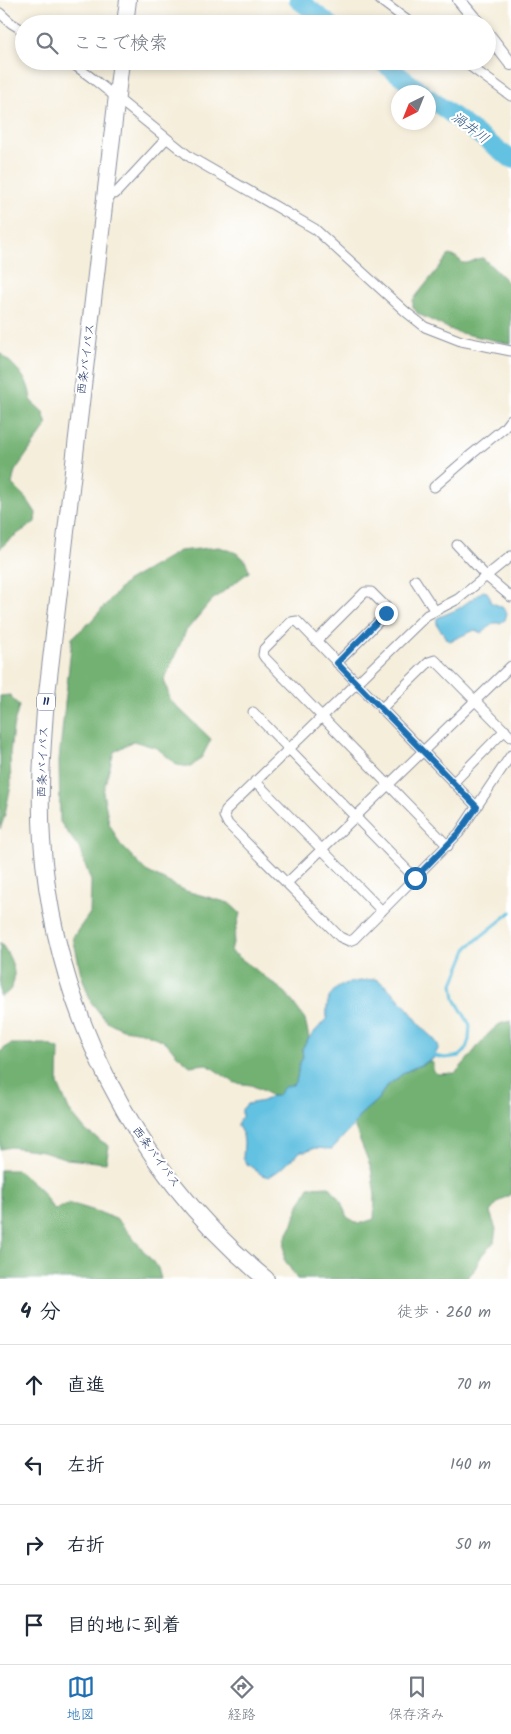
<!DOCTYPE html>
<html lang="ja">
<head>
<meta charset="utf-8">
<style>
	body { margin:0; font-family:Kalam,"Klee One",sans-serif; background:#f2f2f3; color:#1f2937 }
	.compass { position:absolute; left:391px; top:85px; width:45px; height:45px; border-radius:50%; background:#fff; box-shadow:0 2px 8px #0003; rotate:223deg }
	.stop { position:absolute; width:15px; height:15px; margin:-11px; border:4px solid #1f6fb2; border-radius:50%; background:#fff }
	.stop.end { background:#1f6fb2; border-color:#fff; box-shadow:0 1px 5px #0008 }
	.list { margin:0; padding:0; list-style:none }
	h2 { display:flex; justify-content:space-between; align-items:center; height:65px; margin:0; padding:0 20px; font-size:21px }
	h2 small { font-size:16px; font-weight:400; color:#747a83 }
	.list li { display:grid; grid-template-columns:32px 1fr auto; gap:15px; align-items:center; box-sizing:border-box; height:80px; padding:0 20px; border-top:1px solid #e0e1e3 }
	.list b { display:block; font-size:19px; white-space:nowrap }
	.list em { font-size:16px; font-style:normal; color:#747a83 }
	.icon { flex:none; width:28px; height:28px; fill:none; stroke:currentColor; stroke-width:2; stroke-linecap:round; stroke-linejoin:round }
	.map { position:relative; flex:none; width:511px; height:1279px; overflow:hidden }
	.search { position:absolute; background:#fff; box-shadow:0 2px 8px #0003; left:15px; right:15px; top:15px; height:55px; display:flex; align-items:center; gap:12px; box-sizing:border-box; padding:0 18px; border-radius:28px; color:#747a83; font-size:19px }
	.sheet { height:385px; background:#fff }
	nav { display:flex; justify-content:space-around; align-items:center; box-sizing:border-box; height:70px; border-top:1px solid #e0e1e3; background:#fff; font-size:14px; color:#747a83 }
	nav a { display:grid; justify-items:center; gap:2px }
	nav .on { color:#1f6fb2 }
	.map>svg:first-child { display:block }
	.forest { fill:#72b172; stroke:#467068 }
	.water { fill:#63c1e1; stroke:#3f78a0 }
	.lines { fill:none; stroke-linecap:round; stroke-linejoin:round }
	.stream { stroke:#63c1e1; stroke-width:3 }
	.river { stroke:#63c1e1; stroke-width:18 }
	.street-casing { stroke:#888e9c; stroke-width:11 }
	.secondary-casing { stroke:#888e9c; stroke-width:14 }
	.highway-casing { stroke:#888e9c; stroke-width:18 }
	.street { stroke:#fff; stroke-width:9 }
	.secondary { stroke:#fff; stroke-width:12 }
	.highway { stroke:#fff; stroke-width:16 }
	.route { stroke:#1f6fb2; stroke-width:6 }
	.labels { text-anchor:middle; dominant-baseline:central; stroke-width:4.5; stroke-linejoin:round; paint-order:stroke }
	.shield { fill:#fff; stroke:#5f6d8e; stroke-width:1 }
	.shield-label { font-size:11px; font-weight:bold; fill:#1b2f5e }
	.street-label { font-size:12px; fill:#1b2f5e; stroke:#fff }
	.water-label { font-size:14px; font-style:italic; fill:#315b85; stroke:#fff }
</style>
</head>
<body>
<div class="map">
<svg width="511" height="1279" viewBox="0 0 511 1279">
	<rect width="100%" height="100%" fill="#fff"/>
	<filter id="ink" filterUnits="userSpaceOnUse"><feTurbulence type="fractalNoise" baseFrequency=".02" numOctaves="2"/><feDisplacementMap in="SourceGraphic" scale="10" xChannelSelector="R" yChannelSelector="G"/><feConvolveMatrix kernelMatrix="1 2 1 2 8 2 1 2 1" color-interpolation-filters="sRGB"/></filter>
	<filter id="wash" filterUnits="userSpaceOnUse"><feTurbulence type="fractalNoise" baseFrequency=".0096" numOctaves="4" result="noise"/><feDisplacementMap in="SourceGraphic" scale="20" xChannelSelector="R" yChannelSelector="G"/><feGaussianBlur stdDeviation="1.12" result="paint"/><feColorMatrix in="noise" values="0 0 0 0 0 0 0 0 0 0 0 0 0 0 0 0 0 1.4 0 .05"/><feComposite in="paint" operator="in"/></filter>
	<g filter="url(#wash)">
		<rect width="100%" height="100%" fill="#f5eedb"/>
		<path class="forest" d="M449 255 456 257 463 263C471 264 475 258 483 258L511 285V344L456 332 418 314 413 307V300Z
			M0 353C16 367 30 379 31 401L43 412 47 425 15 471 12 484 27 499 36 513 35 522C22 532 11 536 0 549Z
			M219 547C235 552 246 554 249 572L211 601 186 631 164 680 171 701 211 739 202 757 191 767 177 765 157 748 133 741 114 752 103 792 109 823 120 844 146 871 186 891 229 903 240 913 231 951 286 993 305 1019 309 1038 302 1049 303 1057 299 1065 297 1078 293 1085 277 1096H271L264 1091 251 1085 235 1083 206 1064 190 1066 176 1054 166 1042 142 1032 123 1029 107 1022 91 1002 81 974 73 937 90 913 91 881 79 848 60 822 59 760 72 638 91 621 126 582 179 551Z
			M10 695 19 706 13 728 10 753 11 786 4 818 0 829V696Z
			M0 942C10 955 20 975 10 990 8 993 3 995 0 997Z
			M511 1021V1194L499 1201 490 1212 496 1229 494 1242 482 1255 473 1272 466 1279H425L419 1278 418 1279H297L284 1259 285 1239 293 1224 299 1205 309 1187 329 1186 340 1199 347 1217 359 1224 374 1219 375 1196 371 1168 354 1125 360 1115 377 1100 387 1086 405 1072 430 1061 433 1063V1071L438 1074 455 1073C470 1059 480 1040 497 1026 500 1023 506 1022 511 1021Z
			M10 1044H46L59 1049 58 1084 69 1110 86 1131 109 1146 106 1163 67 1159 43 1151 11 1147 0 1149V1052Z
			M0 1170H18L39 1188 54 1210 69 1204 76 1205 99 1212 118 1220 158 1268 161 1279H0Z"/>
		<path class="water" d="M483 591 487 592 490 597V602L502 607 507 613 505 620 500 623H494L481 633 475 630 450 641 447 639C444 631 435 629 437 618L458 609Z
			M375 979C387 983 414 1015 421 1026 426 1034 435 1037 439 1047L433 1059 405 1072 387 1086 377 1100 360 1115 354 1125 332 1149 313 1148 306 1151H301L278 1171 269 1177 262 1175 246 1163 243 1158 244 1143 243 1135 238 1126V1122L242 1117V1109L247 1104 263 1101 271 1096H277L284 1087 293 1085 297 1078 299 1065 303 1057 302 1049 309 1038 327 1018C324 982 348 983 375 979Z"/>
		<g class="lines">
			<path class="stream" d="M435 1056 445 1058 460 1056 465 1051 469 1040 470 1025 455 999 453 984 468 947 511 912"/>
			<path class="river" d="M298 0 330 24
				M380 61 422 92
				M428 97 511 159"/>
		</g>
	</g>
	<g filter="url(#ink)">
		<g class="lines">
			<g class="street-casing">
				<path id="street" d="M380 0 412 24
					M0 13 11 23 24 31
					M69 61 92 78 190 157 315 229 406 312 425 327 461 341 511 351
					M463 61 511 96
					M104 193 115 194 166 139
					M434 487 472 454 504 428 511 419
					M457 545 486 576 511 597
					M511 556 458 599 427 615 226 810 224 816 228 824 340 937 349 941 354 939 459 833 511 755
					M415 580 435 611
					M316 641 365 592H371L386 607V613L384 616 337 663
					M381 709 429 662 435 660 511 737
					M253 712 415 878
					M255 781 382 911
					M453 783 505 730
					M448 846 265 658 263 655 264 649 291 622 297 621 477 807
					M287 883 511 666"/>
			</g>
			<g class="secondary-casing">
				<path id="secondary" d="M459 0 479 24
					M487 33 511 64"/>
			</g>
			<g class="highway-casing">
				<path id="highway" d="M125 24 128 0
					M121 61 45 711C42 754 39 797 42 840 54 1008 135 1172 266 1279"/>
			</g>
			<use href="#street" class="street"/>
			<use href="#secondary" class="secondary"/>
			<use href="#highway" class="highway"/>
		</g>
	</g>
	<g class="lines" filter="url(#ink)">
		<path class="route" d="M386 613 337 663 477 807 459 833 415 878"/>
	</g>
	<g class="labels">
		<rect class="shield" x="37" y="693.5" width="18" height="17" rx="4"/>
		<g class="shield-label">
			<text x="46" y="702">11</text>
		</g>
		<g class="street-label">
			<text transform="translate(86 359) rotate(-83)">西条バイパス</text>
			<text transform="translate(43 762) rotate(-88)">西条バイパス</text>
			<text transform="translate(156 1157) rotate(54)">西条バイパス</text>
		</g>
		<g class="water-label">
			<text transform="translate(470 128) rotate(37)">渦井川</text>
		</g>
	</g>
</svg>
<svg class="compass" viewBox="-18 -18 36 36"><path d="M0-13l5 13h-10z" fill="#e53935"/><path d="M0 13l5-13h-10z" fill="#747a83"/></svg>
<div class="stop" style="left:415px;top:878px"></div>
<div class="stop end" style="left:386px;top:613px"></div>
<div class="search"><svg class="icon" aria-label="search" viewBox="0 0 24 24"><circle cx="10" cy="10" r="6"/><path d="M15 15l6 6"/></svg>ここで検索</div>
</div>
<section class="sheet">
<h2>4 分<small>徒歩 · 260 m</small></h2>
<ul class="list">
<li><svg class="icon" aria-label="ahead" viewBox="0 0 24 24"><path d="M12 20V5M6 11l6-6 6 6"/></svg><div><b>直進</b></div><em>70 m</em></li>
<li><svg class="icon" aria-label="left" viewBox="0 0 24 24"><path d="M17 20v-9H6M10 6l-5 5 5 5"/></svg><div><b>左折</b></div><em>140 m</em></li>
<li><svg class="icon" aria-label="right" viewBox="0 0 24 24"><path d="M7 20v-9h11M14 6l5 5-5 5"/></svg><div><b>右折</b></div><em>50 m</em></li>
<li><svg class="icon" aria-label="arrive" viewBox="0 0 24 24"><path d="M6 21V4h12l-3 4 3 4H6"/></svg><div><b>目的地に到着</b></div></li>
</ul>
</section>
<nav>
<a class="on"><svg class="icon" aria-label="map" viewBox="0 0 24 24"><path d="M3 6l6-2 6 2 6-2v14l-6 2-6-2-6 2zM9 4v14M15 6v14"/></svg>地図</a>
<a><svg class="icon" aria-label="directions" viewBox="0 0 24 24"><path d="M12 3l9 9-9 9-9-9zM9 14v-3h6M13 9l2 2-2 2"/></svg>経路</a>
<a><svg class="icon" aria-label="saved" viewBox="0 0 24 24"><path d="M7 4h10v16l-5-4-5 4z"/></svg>保存済み</a>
</nav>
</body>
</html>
